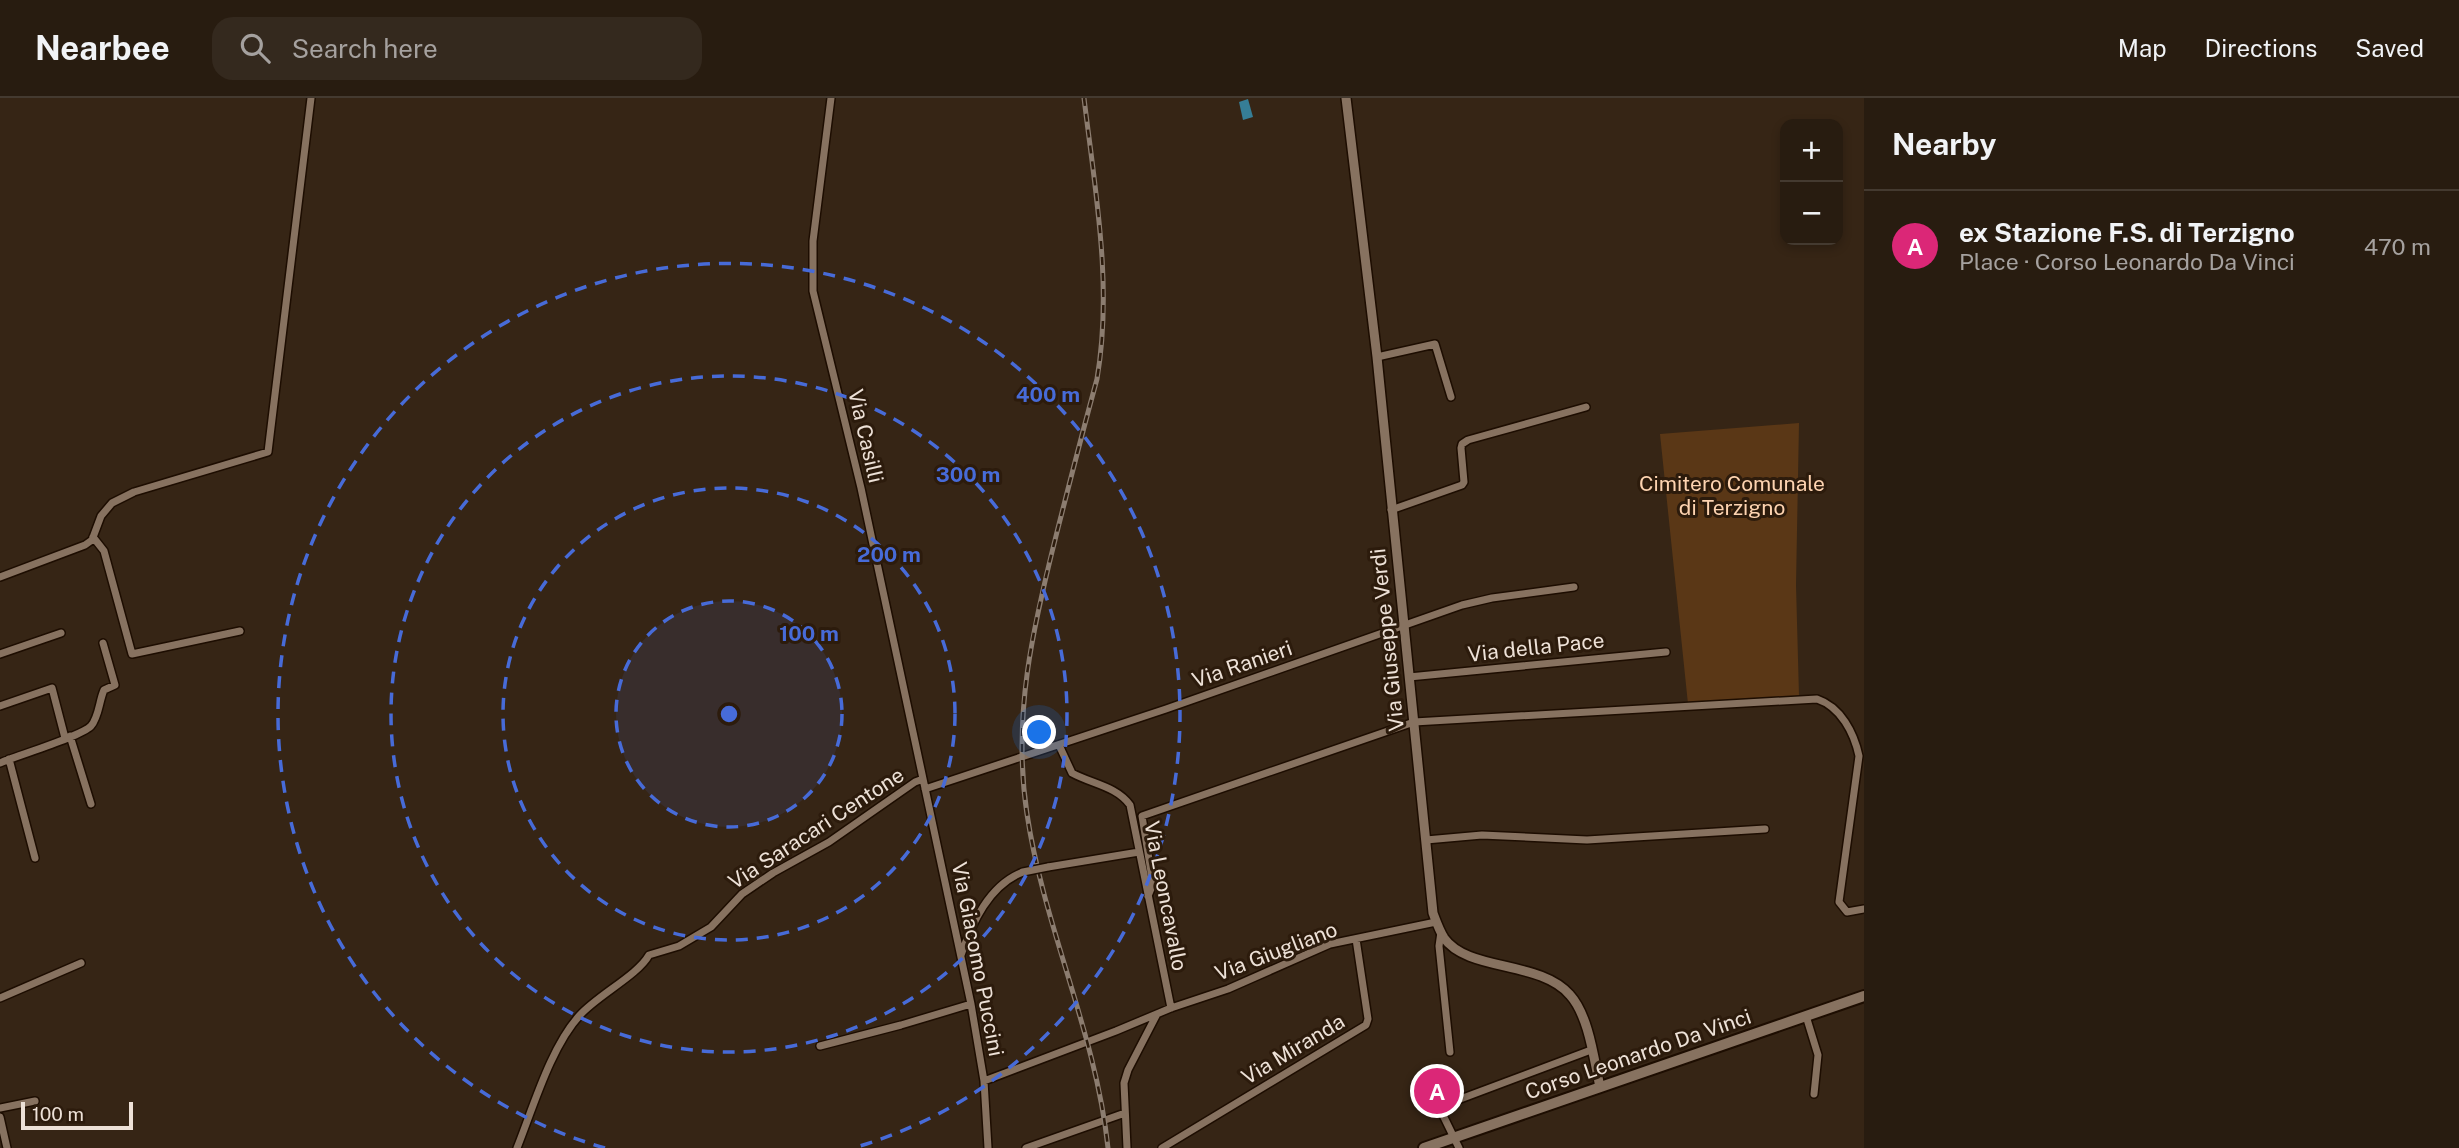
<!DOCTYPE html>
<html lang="en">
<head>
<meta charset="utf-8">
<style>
	body { margin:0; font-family:"Public Sans",sans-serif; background:#34291e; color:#f1f3f6 }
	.controls { position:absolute; right:21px; top:21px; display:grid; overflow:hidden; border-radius:14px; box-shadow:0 4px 10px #0003 }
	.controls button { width:63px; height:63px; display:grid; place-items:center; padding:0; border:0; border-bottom:2px solid #443a30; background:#281c10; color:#f1f3f6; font:35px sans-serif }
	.scale { position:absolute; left:21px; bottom:18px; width:112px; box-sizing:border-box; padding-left:7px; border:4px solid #ede1d7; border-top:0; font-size:19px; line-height:24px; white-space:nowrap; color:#ede1d7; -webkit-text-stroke:5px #2c1b0c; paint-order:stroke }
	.you { position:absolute; left:1040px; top:635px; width:24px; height:24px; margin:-18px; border:5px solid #fff; border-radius:50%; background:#1a73e8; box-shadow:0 0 0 10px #1a73e833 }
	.badge { display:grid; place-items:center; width:46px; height:46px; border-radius:50%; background:#db2777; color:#fff; font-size:23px; font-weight:700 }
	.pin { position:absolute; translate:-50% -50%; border:4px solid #fff; box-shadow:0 2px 7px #0006 }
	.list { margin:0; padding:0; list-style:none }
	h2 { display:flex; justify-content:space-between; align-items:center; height:91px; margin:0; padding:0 28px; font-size:30px }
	h2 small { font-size:23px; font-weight:400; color:#a5a19f }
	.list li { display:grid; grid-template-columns:46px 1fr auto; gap:21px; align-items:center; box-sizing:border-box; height:112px; padding:0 28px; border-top:2px solid #443a30 }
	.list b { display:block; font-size:26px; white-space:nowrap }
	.list p { margin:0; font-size:23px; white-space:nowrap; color:#a5a19f }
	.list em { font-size:23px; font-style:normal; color:#a5a19f }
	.icon { flex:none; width:38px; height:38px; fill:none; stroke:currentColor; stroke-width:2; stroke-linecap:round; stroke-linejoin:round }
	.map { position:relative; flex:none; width:1864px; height:1050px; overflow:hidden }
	header { display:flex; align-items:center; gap:42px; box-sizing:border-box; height:98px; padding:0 35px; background:#281c10; border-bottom:2px solid #443a30 }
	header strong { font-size:33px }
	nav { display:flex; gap:38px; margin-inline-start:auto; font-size:24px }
	.search { width:490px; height:63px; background:#34291e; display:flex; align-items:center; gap:18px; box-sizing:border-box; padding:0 24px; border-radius:21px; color:#a5a19f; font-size:26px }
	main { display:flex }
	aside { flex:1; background:#281c10 }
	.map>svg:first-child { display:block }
	.green { fill:#5a3716 }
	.water { fill:#367e96 }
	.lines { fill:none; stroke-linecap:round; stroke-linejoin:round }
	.minor-casing { stroke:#1d0d01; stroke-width:10 }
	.tertiary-casing { stroke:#1d0d01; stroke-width:12 }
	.secondary-casing { stroke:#1d0d01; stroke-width:14 }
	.minor { stroke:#877260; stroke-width:7 }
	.tertiary { stroke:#877260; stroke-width:9 }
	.secondary { stroke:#877260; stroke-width:10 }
	.rail-casing { stroke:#8c7d70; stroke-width:5 }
	.rail { stroke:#2c1b0c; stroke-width:2.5; stroke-dasharray:8; stroke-linecap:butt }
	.minor-bridge-casing { stroke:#1d0d01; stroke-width:10; stroke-linecap:butt }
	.minor-bridge { stroke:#877260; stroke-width:7 }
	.ring { fill:none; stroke:#476bd8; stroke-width:3.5; stroke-dasharray:12 9 }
	.labels { text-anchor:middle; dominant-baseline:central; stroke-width:6; stroke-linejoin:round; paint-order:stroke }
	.street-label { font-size:21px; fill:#ede1d7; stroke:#2c1b0c }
	.park-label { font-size:21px; fill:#fdd3b0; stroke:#2c1b0c }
	.centre { fill:#476bd8; stroke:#2c1b0c; stroke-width:3.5 }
	.ring-label { font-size:21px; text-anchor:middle; font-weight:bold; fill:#476bd8; stroke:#2c1b0c; stroke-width:6; stroke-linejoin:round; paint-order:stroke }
</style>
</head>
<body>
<header>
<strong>Nearbee</strong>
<div class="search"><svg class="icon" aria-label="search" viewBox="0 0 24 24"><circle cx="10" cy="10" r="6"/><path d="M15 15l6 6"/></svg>Search here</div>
<nav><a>Map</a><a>Directions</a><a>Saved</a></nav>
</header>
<main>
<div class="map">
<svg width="1864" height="1050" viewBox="0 0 1864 1050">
	<rect width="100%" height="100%" fill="#362515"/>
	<path class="green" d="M1799 325 1796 487 1799 598 1688 606 1660 336Z"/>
	<path class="water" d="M1248 1 1253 19 1243 22 1239 4Z"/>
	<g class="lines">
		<g class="minor-casing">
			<path id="minor" d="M831 0 813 143V193L861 390 971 906 984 983 988 1050
				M1377 259 1435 246 1451 299
				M1391 412 1462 387 1464 384 1461 350 1462 346 1468 342 1586 309
				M93 439 104 453 132 556 240 533
				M0 479 85 447 92 442 101 418 112 405 134 394 268 354 311 0
				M0 556 61 535
				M1409 579 1666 554
				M0 608 52 590 65 640
				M70 638 91 706
				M1059 647 1072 675C1092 686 1116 688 1130 707L1171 910
				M9 661 35 760
				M0 665C18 657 80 639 91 628 99 619 99 603 104 592L115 587 103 545
				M925 691 1166 611 1462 507 1492 500 1574 489
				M1426 742 1482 737 1587 742 1765 731
				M1048 769 1139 754
				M1148 798 1153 786 1142 718 1414 624 1817 601C1841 609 1854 635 1859 658L1839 804 1847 814 1864 811
				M1441 834 1439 848 1450 954
				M961 857C972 825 989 787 1023 774
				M0 900 81 865
				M1806 918 1818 957 1814 996
				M820 948 901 927 971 906
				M984 983 1116 933 1171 910 1228 891 1330 846 1436 824
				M0 1010 35 1003
				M0 1019 7 1050
				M517 1050C533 1010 551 948 580 917 598 897 638 877 649 857L679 848 711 829 742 796 773 775 829 744 915 684 923 681
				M1026 1050 1125 1015
				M1127 1050 1124 985 1128 972 1156 918
				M1162 1050 1366 927 1368 921 1356 841
				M1459 1050 1439 1009 1591 952"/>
		</g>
		<g class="tertiary-casing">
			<path id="tertiary" d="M1346 0 1377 259 1433 815C1436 823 1439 832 1444 840 1468 874 1540 862 1570 897 1589 918 1594 962 1600 989"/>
		</g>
		<g class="secondary-casing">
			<path id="secondary" d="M1424 1050 1864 898"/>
		</g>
		<use href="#minor" class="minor"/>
		<use href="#tertiary" class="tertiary"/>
		<use href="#secondary" class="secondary"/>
		<g class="rail-casing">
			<path id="rail" d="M1084 0C1095 92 1113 188 1097 281 1083 332 1070 383 1057 434 1033 529 1012 618 1027 716 1044 830 1096 935 1108 1050"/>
		</g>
		<use href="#rail" class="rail"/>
		<g class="minor-bridge-casing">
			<path id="minor-bridge" d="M1023 774 1048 769"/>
		</g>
		<use href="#minor-bridge" class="minor-bridge"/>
	</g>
	<circle cx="729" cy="616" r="113" fill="#476bd8" fill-opacity=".12"/>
	<g class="ring">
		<circle cx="729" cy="616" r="113"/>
		<circle cx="729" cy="616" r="226"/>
		<circle cx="729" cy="616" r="338"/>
		<path d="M605 1050A451 451 0 1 1 853 1050"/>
	</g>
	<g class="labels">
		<g class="street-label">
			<text transform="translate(866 338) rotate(77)">Via Casilli</text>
			<text transform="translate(1387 542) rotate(-96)">Via Giuseppe Verdi</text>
			<text transform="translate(1536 549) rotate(-6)">Via della Pace</text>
			<text transform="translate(1242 566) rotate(-19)">Via Ranieri</text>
			<text transform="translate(816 730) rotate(-33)">Via Saracari Centone</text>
			<text transform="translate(1166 798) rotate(79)">Via Leoncavallo</text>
			<text transform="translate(1276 853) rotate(-21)">Via Giugliano</text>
			<text transform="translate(978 861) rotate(79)">Via Giacomo Puccini</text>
			<text transform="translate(1293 951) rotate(-31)">Via Miranda</text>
			<text transform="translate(1638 956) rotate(-19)">Corso Leonardo Da Vinci</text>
		</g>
		<g class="park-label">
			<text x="1732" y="385">Cimitero Comunale<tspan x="1732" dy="24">di Terzigno</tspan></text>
		</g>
	</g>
	<circle cx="729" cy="616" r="10" class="centre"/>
	<g class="ring-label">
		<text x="1048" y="304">400 m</text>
		<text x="968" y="384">300 m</text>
		<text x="889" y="464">200 m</text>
		<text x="809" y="543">100 m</text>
	</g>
</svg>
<div class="controls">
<button>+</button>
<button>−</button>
</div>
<div class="scale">100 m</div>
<div class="you"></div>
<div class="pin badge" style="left:1437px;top:993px">A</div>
</div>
<aside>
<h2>Nearby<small></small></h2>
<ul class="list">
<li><span class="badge">A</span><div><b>ex Stazione F.S. di Terzigno</b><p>Place · Corso Leonardo Da Vinci</p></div><em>470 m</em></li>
</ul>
</aside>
</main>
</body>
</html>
